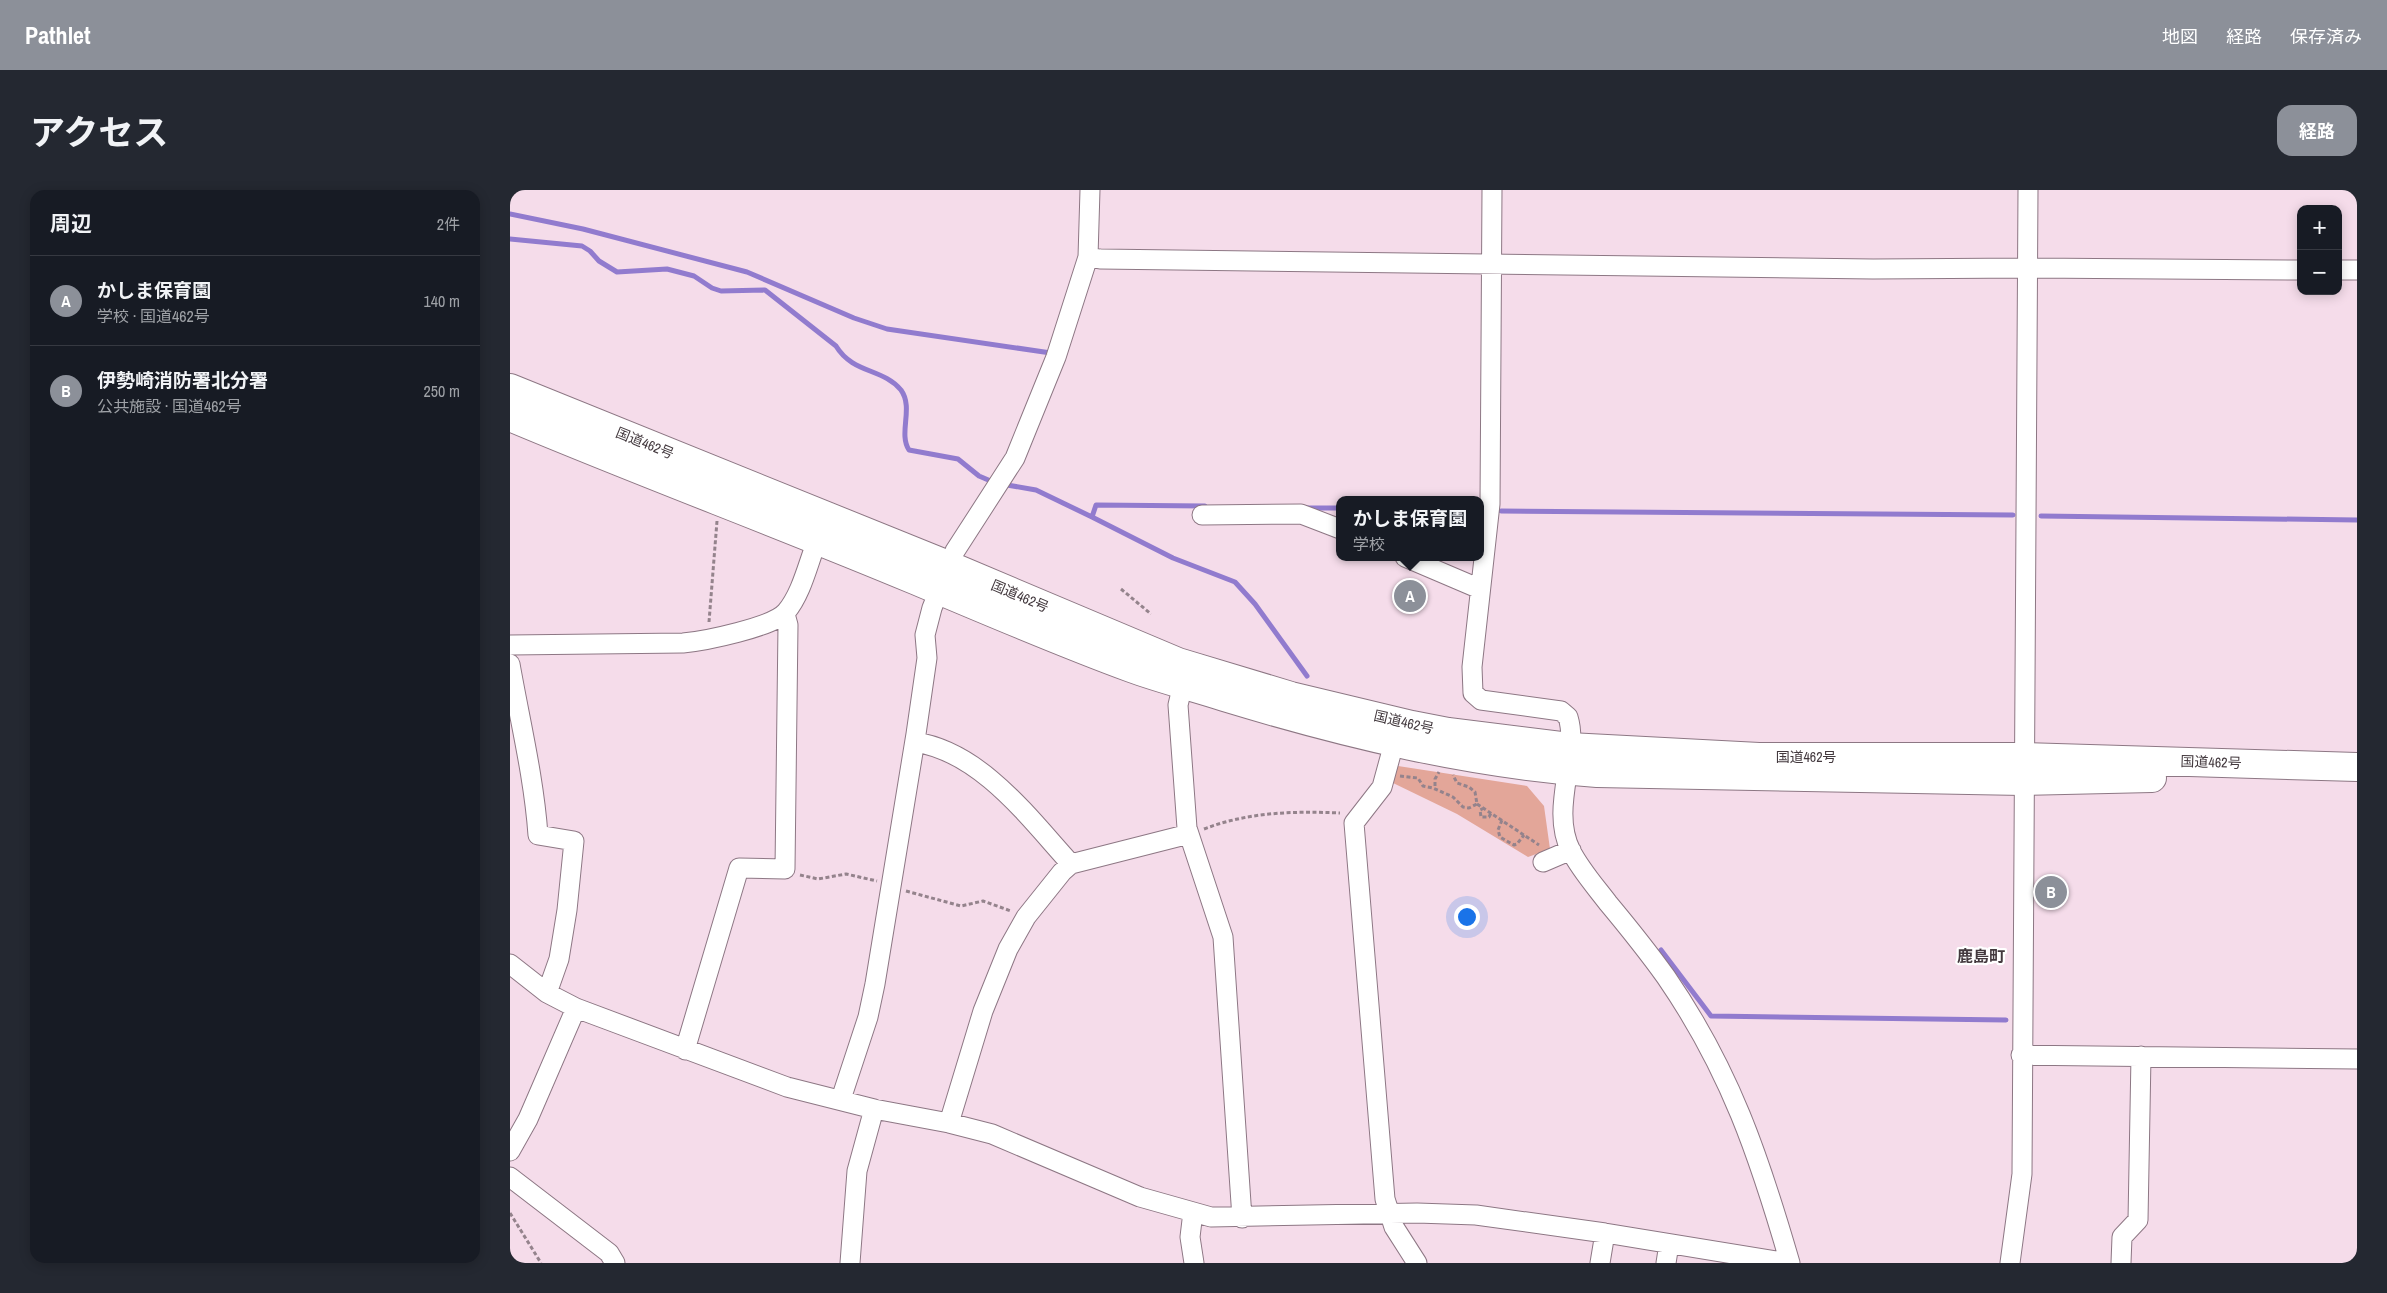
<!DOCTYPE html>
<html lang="ja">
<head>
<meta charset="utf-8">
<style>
	body { margin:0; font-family:"Archivo Narrow","Noto Sans JP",sans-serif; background:#242831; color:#f1f3f6 }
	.controls { position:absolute; right:15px; top:15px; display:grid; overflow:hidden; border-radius:10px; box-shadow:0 2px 12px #0003 }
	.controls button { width:45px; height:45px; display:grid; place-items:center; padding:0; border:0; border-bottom:1px solid #363941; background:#171b24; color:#f1f3f6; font:25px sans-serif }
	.you { position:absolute; left:956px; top:726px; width:18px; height:18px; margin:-12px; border:4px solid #fff; border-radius:50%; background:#1a73e8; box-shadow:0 0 0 8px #1a73e833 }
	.badge { display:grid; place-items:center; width:32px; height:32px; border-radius:50%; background:#8c9099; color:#fff; font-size:16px; font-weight:700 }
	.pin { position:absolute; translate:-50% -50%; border:2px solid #fff; box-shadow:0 1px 5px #0006 }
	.popup { position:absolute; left:826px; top:306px; width:148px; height:65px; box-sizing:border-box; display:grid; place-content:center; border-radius:10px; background:#171b24; filter:drop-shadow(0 1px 4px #0005); font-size:16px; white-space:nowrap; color:#9ea1a6 }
	.popup b { font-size:19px; color:#f1f3f6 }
	.popup::after { content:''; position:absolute; left:50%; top:100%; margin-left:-10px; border:10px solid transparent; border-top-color:#171b24 }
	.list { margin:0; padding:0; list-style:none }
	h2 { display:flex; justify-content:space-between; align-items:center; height:65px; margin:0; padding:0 20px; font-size:21px }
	h2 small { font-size:16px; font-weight:400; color:#9ea1a6 }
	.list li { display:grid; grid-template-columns:32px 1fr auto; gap:15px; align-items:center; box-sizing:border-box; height:90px; padding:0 20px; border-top:1px solid #363941 }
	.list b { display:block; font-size:19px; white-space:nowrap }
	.list p { margin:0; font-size:16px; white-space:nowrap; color:#9ea1a6 }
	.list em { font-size:16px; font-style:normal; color:#9ea1a6 }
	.map { position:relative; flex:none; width:1847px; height:1073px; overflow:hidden; border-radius:15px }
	header { display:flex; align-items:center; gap:30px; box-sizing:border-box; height:70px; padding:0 25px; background:#8c9099; color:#fff }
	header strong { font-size:24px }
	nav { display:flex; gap:28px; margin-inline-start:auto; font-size:18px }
	.intro { display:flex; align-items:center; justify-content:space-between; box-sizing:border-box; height:120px; padding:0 30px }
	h1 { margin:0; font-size:35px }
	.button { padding:12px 22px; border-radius:15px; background:#8c9099; color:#fff; font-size:18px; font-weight:700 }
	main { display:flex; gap:30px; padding:0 30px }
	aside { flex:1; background:#171b24; border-radius:15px; box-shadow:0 2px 12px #0003 }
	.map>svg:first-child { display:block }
	.green { fill:#e3a699 }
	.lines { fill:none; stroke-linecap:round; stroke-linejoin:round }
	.stream { stroke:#917bce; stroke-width:5 }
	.minor-casing { stroke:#8d7784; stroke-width:21 }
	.highway-casing { stroke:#8d7784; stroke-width:30 }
	.path { stroke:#94838c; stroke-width:3; stroke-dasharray:4 2.5; stroke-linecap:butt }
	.minor { stroke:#fff; stroke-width:19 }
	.highway { stroke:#fff; stroke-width:28 }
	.labels { text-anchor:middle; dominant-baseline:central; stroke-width:4.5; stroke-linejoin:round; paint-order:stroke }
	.street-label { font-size:14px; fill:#43393e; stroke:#fff }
	.quarter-label { font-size:16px; font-weight:bold; fill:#43393e; stroke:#fff }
</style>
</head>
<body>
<header>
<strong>Pathlet</strong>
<nav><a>地図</a><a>経路</a><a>保存済み</a></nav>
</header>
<div class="intro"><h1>アクセス</h1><a class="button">経路</a></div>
<main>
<aside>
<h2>周辺<small>2件</small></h2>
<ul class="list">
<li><span class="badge">A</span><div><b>かしま保育園</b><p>学校 · 国道462号</p></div><em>140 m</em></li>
<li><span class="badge">B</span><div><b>伊勢崎消防署北分署</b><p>公共施設 · 国道462号</p></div><em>250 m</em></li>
</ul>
</aside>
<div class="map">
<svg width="1847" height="1073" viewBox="0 0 1847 1073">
	<rect width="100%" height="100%" fill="#f5dcea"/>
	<path class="green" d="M888 576 1017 596 1034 616 1040 659 1018 667 947 624 881 592Z"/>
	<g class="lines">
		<path class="stream" d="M0 24 73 39 237 82 344 128 377 139 541 163
			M0 49 72 56 80 61 89 71 107 82 157 79 184 86 202 98 211 101 255 100 326 156C343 184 373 178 391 200 404 218 388 243 399 260L448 269 469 286 483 292
			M497 295 526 300 582 327 586 315 695 316
			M796 318H830
			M991 321 1503 325
			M1531 326 1847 330
			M582 327 663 368 725 392 745 414 797 486
			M1151 760 1201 826 1496 830"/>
		<g class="minor-casing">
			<path id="minor" d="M982 0 980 314 962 477 963 503 971 510 1051 521 1058 527C1070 566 1039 618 1061 661 1070 679 1085 696 1098 713 1118 737 1138 762 1156 787 1220 880 1249 966 1280 1073
				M578 67 590 69 1363 79 1517 78 1791 80
				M1828 80H1847
				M692 325 791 324 830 339
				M895 367 970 399
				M0 455 173 453C195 451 263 437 276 422 292 403 298 373 307 351
				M0 474C10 531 24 588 28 645L64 651 57 720 49 769 37 803
				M673 494 668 515 677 638 713 747 732 1028
				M405 552C471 562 519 628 561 674
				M884 553 872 597 844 633 875 1009 884 1037 907 1073
				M1033 672 1061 660
				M0 774 37 803 66 818 277 897 364 919 439 933 482 944 630 1007 701 1027 907 1023 966 1025 1095 1043 1278 1073
				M175 860 229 678 275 679 278 435 275 424
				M1511 865 1847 869
				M331 909 358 827 365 794 406 544 417 468 415 445 422 418 445 361 505 268 546 167 578 67 580 0
				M439 933 473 821 498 759 516 727 552 682 561 674 679 644
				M0 961 18 929 66 818
				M0 987 99 1063 105 1073
				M683 1022 680 1047 684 1073
				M340 1073 347 981 364 919
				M1090 1073 1095 1043
				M1156 1073 1159 1054
				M1500 1073 1512 984 1518 0
				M1611 1073 1612 1047 1628 1030 1631 866"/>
		</g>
		<g class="highway-casing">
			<path id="highway" d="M0 198 438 375 668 472 781 506 902 535 938 542 1059 557 1249 567H1513L1847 577
				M0 227C133 283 268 333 402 389 474 419 547 451 621 478 651 489 683 497 714 507 836 544 960 574 1087 583L1513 591 1642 588"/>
		</g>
		<path class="path" d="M611 399 641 424
			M199 432 207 331
			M890 586 908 588 913 596 923 598 943 607 953 617 959 618 967 614 965 602 959 597 947 593 943 585
			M925 596V589L929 582
			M967 614 1029 655
			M974 618 970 620 971 627H979L981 623
			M992 630 988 640 990 647 1004 655 1007 654 1014 645
			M694 639C738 622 783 621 830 623
			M290 685 308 689 336 684 367 691
			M396 701 451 716 473 711 501 721
			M0 1023 31 1073"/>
		<use href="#minor" class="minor"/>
		<use href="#highway" class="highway"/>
	</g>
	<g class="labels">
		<g class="street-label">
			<text transform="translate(135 253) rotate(22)">国道462号</text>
			<text transform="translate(510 406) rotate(23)">国道462号</text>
			<text transform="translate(894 532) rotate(13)">国道462号</text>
			<text x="1296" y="567">国道462号</text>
			<text transform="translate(1701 572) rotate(2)">国道462号</text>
		</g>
		<g class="quarter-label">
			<text x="1471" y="766">鹿島町</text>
		</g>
	</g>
</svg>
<div class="controls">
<button>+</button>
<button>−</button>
</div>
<div class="you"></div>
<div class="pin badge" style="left:900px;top:406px">A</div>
<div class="popup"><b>かしま保育園</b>学校</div>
<div class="pin badge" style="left:1541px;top:702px">B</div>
</div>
</main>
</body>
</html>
